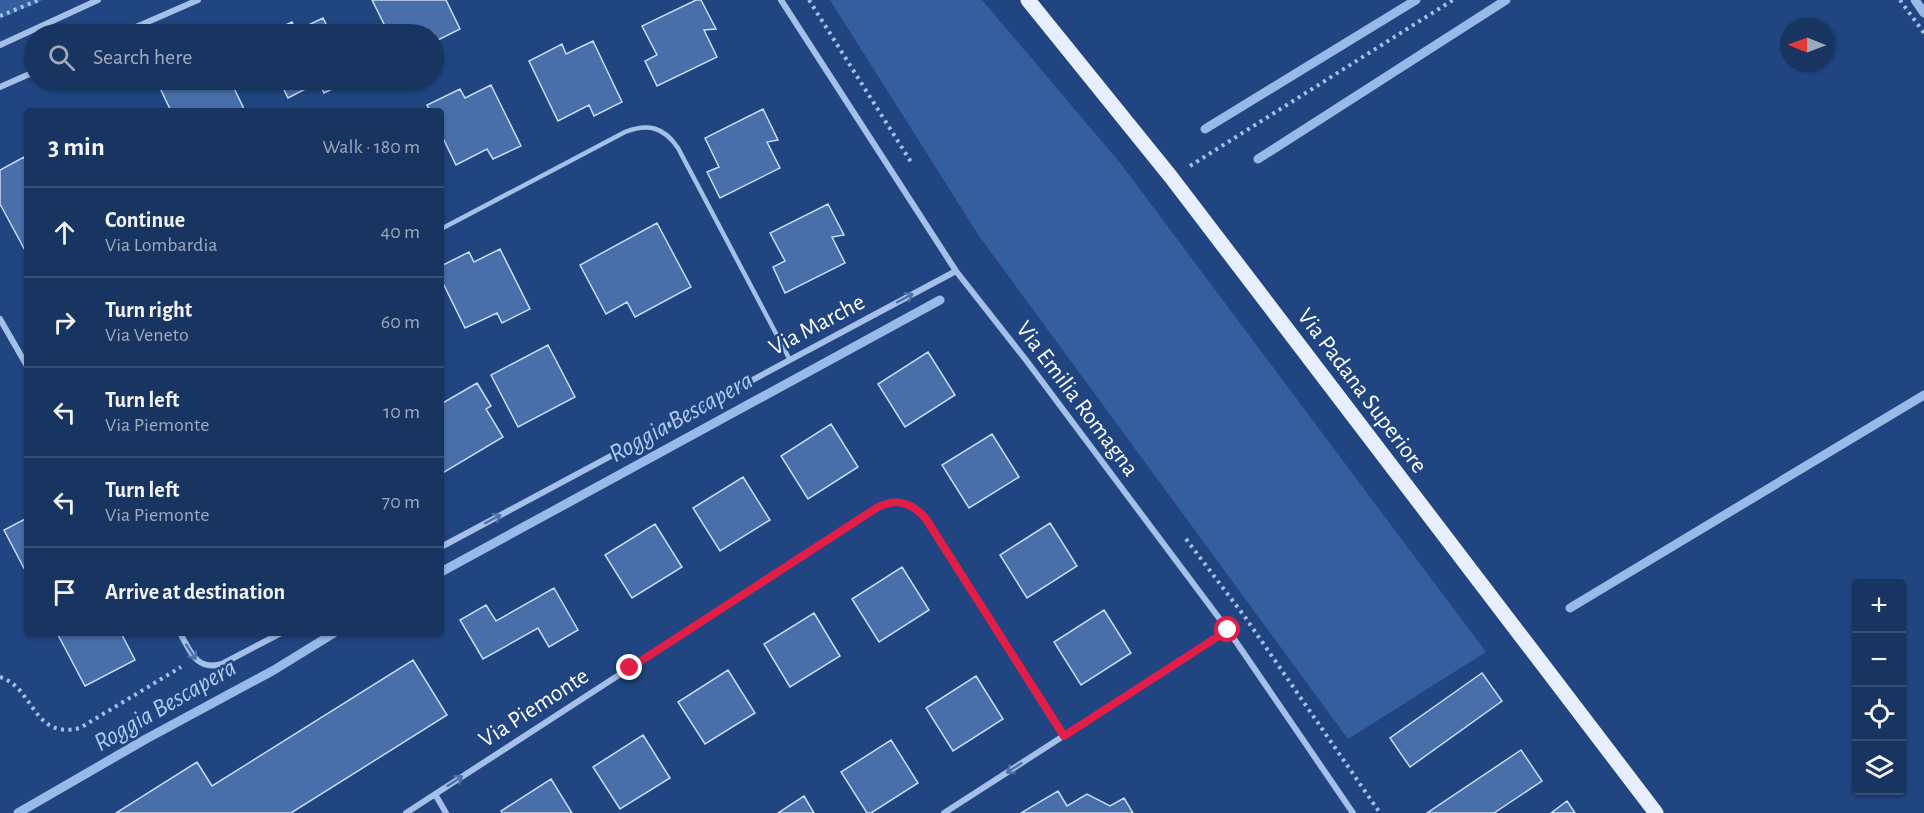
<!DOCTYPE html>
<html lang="en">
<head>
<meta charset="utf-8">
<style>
	body { margin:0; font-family:"Alegreya Sans",sans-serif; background:#253f69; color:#f1f3f6 }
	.controls { position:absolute; right:18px; bottom:18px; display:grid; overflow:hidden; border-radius:6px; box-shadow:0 2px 4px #0004 }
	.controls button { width:54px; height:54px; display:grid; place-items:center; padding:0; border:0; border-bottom:2px solid #364f75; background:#183460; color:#f1f3f6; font:30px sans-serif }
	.compass { position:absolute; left:1780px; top:18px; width:54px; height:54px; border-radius:50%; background:#183460; box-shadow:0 2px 4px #0004; rotate:271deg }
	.stop { position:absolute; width:18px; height:18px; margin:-14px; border:4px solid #e11d48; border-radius:50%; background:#fff }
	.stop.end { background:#e11d48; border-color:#fff; box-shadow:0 2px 6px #0008 }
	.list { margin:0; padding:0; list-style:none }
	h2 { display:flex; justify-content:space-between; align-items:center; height:78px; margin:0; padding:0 24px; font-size:26px }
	h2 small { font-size:20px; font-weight:400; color:#9faabd }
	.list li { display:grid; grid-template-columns:39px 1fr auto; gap:18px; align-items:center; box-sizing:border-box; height:90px; padding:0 24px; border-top:2px solid #364f75 }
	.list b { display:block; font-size:22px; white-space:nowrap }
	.list p { margin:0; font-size:20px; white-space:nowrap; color:#9faabd }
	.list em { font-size:20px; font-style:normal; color:#9faabd }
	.icon { flex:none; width:33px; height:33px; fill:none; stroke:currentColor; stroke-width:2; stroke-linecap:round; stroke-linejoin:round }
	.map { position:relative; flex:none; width:1924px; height:813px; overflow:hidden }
	.search { position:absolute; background:#183460; box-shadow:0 2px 4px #0004; left:24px; top:24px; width:420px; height:66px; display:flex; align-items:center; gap:15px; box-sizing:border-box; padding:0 21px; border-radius:33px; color:#9faabd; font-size:22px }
	.panel { position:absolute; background:#183460; box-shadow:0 2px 4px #0004; left:24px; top:108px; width:420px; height:528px; border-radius:6px }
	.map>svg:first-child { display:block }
	.green { fill:#345e9e }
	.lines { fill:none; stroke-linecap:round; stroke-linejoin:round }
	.stream { stroke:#99bae9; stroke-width:9 }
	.building { fill:#486faa; stroke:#c9dbf6; stroke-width:1.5 }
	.path { stroke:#a5c0e8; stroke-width:4; stroke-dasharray:3 4.5; stroke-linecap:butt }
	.lane { stroke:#a5c0e8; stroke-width:4.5 }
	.street { stroke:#a5c0e8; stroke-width:6 }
	.primary { stroke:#e7effe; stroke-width:15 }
	.oneway { stroke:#4f70a4 }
	.route { stroke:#e11d48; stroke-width:8 }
	.labels { text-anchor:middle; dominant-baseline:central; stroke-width:5; stroke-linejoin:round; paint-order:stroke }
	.street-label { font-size:24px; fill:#fff; stroke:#204580 }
	.water-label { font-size:26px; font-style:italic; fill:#b0caf0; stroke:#204580 }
</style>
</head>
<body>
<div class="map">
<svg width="1924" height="813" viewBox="0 0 1924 813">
	<rect width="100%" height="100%" fill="#204580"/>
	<path class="green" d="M0 0H44L0 19Z
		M830 0H982L1121 164 1486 652 1348 739 979 236Z"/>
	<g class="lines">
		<path class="stream" d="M1915 0 1924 13
			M1205 129 1416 0
			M1258 159 1506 0
			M441 572 940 300
			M1570 608 1924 395
			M18 813 146 739 274 670 334 633"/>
	</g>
	<path class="building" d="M372 0H446L460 29 434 42V34L427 33 389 34Z
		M696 0H701L716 29 704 30 717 57 657 86 645 61 657 55 642 26Z
		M323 18 331 34H266L292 22 296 31Z
		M593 41 622 102 594 116 589 105 558 121 529 61 562 44 566 54Z
		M177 80H230L245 111H171L160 88Z
		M279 80H351L324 93 319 82 288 98Z
		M491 85 521 146 493 159 487 149 456 165 441 134V111H430L427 105 460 89 465 98Z
		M763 109 778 140 767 142 780 168 720 198 707 172 719 167 705 138Z
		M24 157 27 163V254L0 204V170Z
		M828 204 844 235 832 237 845 263 785 293 773 267 785 261 770 233Z
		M657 223 691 287 635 317 627 302 606 314 580 265Z
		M500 249 530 309 502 323 497 313 465 328 441 279V266L469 252 474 262Z
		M548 345 575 397 518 427 491 375Z
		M928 352 955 395 905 427 878 384Z
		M477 383 491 406 486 409 503 437 441 474V404Z
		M831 424 858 467 808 499 781 456Z
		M992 434 1019 477 969 508 942 465Z
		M743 477 770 520 720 551 693 508Z
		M27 518V574L4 530Z
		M1050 523 1077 566 1027 598 1000 555Z
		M655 524 682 567 632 598 605 555Z
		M902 567 929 610 879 642 852 599Z
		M554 588 578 630 549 647 538 628 483 659 460 620 486 605 496 621Z
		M1104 610 1131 653 1081 685 1054 642Z
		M814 613 840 656 790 687 764 644Z
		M57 633H121L135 660 85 686Z
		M413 660 447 715 291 813H116L197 762 212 786Z
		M728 670 755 713 705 744 678 702Z
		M1482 673 1502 701 1410 767 1390 738Z
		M976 676 1003 719 953 751 926 708Z
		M643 735 670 778 620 809 593 767Z
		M891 740 918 783 871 813H867L841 772Z
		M1521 750 1542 781 1494 813H1427Z
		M551 779 572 813H502L501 811Z
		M1058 791 1067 806 1087 794 1110 806 1124 798 1133 813H1021Z
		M804 796 814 813H778Z
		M1567 801 1575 813H1551Z"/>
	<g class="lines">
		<path class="path" d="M809 0 911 162
			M1900 0 1924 33
			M0 16 39 0
			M1190 166 1453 0
			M1186 539 1245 617 1380 813
			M0 677C35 688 32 740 80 728L181 667"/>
		<path class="lane" d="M441 229 625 132C648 123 664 127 678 148L790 360"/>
		<path class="street" d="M781 0 956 271 1026 360 1228 630 1353 813
			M120 34 198 0
			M0 45 98 0
			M0 87 34 72
			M0 319 27 366
			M441 547 956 271
			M180 633C191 652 196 671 222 664L281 633
			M435 794 446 813
			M406 813 878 507C897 497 912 503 926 519L1063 736
			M944 813 1228 630"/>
		<path class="primary" d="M1028 0 1171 177 1656 813"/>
	</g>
	<defs><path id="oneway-shaft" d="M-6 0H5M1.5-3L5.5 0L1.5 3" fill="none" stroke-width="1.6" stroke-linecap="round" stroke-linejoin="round" transform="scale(1.5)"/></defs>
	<g class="oneway">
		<use href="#oneway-shaft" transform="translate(905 298) rotate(-28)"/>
		<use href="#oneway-shaft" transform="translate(493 519) rotate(-28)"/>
		<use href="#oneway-shaft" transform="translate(191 652) rotate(57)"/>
		<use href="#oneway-shaft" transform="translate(1014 768) rotate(147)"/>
		<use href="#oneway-shaft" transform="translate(455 781) rotate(-33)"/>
	</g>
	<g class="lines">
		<path class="route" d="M630 668 878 507C897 498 912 502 926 519L1064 736 1228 630"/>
	</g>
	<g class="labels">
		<g class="street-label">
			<text transform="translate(817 325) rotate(-28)">Via Marche</text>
			<text transform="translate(1362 391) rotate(53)">Via Padana Superiore</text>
			<text transform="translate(1077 399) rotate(53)">Via Emilia Romagna</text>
			<text transform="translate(534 708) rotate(-33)">Via Piemonte</text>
		</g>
		<g class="water-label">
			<text transform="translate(681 417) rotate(-29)">Roggia Bescapera</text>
			<text transform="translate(165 705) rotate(-30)">Roggia Bescapera</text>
		</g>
	</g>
</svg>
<div class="controls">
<button>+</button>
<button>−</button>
<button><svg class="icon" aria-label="locate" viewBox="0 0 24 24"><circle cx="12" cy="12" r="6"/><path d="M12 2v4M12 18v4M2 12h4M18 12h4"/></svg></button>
<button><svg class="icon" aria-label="layers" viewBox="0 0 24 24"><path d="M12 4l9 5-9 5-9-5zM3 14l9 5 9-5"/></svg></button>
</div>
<svg class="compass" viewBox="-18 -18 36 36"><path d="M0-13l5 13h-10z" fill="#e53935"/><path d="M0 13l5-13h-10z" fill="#9faabd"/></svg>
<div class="stop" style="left:1228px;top:630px"></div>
<div class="stop end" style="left:630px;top:668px"></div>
<div class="search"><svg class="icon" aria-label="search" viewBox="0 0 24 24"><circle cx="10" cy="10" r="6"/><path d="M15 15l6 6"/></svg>Search here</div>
<section class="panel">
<h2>3 min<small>Walk · 180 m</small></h2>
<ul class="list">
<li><svg class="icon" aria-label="ahead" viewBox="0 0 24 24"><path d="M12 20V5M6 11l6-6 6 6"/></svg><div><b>Continue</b><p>Via Lombardia</p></div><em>40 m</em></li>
<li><svg class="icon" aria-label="right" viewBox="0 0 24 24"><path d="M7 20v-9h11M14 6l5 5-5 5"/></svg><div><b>Turn right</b><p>Via Veneto</p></div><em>60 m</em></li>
<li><svg class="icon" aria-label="left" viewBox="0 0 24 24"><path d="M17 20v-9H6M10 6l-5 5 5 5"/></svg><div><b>Turn left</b><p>Via Piemonte</p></div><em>10 m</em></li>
<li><svg class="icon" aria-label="left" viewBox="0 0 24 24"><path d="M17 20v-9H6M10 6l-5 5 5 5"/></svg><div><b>Turn left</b><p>Via Piemonte</p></div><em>70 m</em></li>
<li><svg class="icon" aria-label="arrive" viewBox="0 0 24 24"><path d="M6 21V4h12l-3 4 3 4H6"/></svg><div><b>Arrive at destination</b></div></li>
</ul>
</section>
</div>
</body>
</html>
